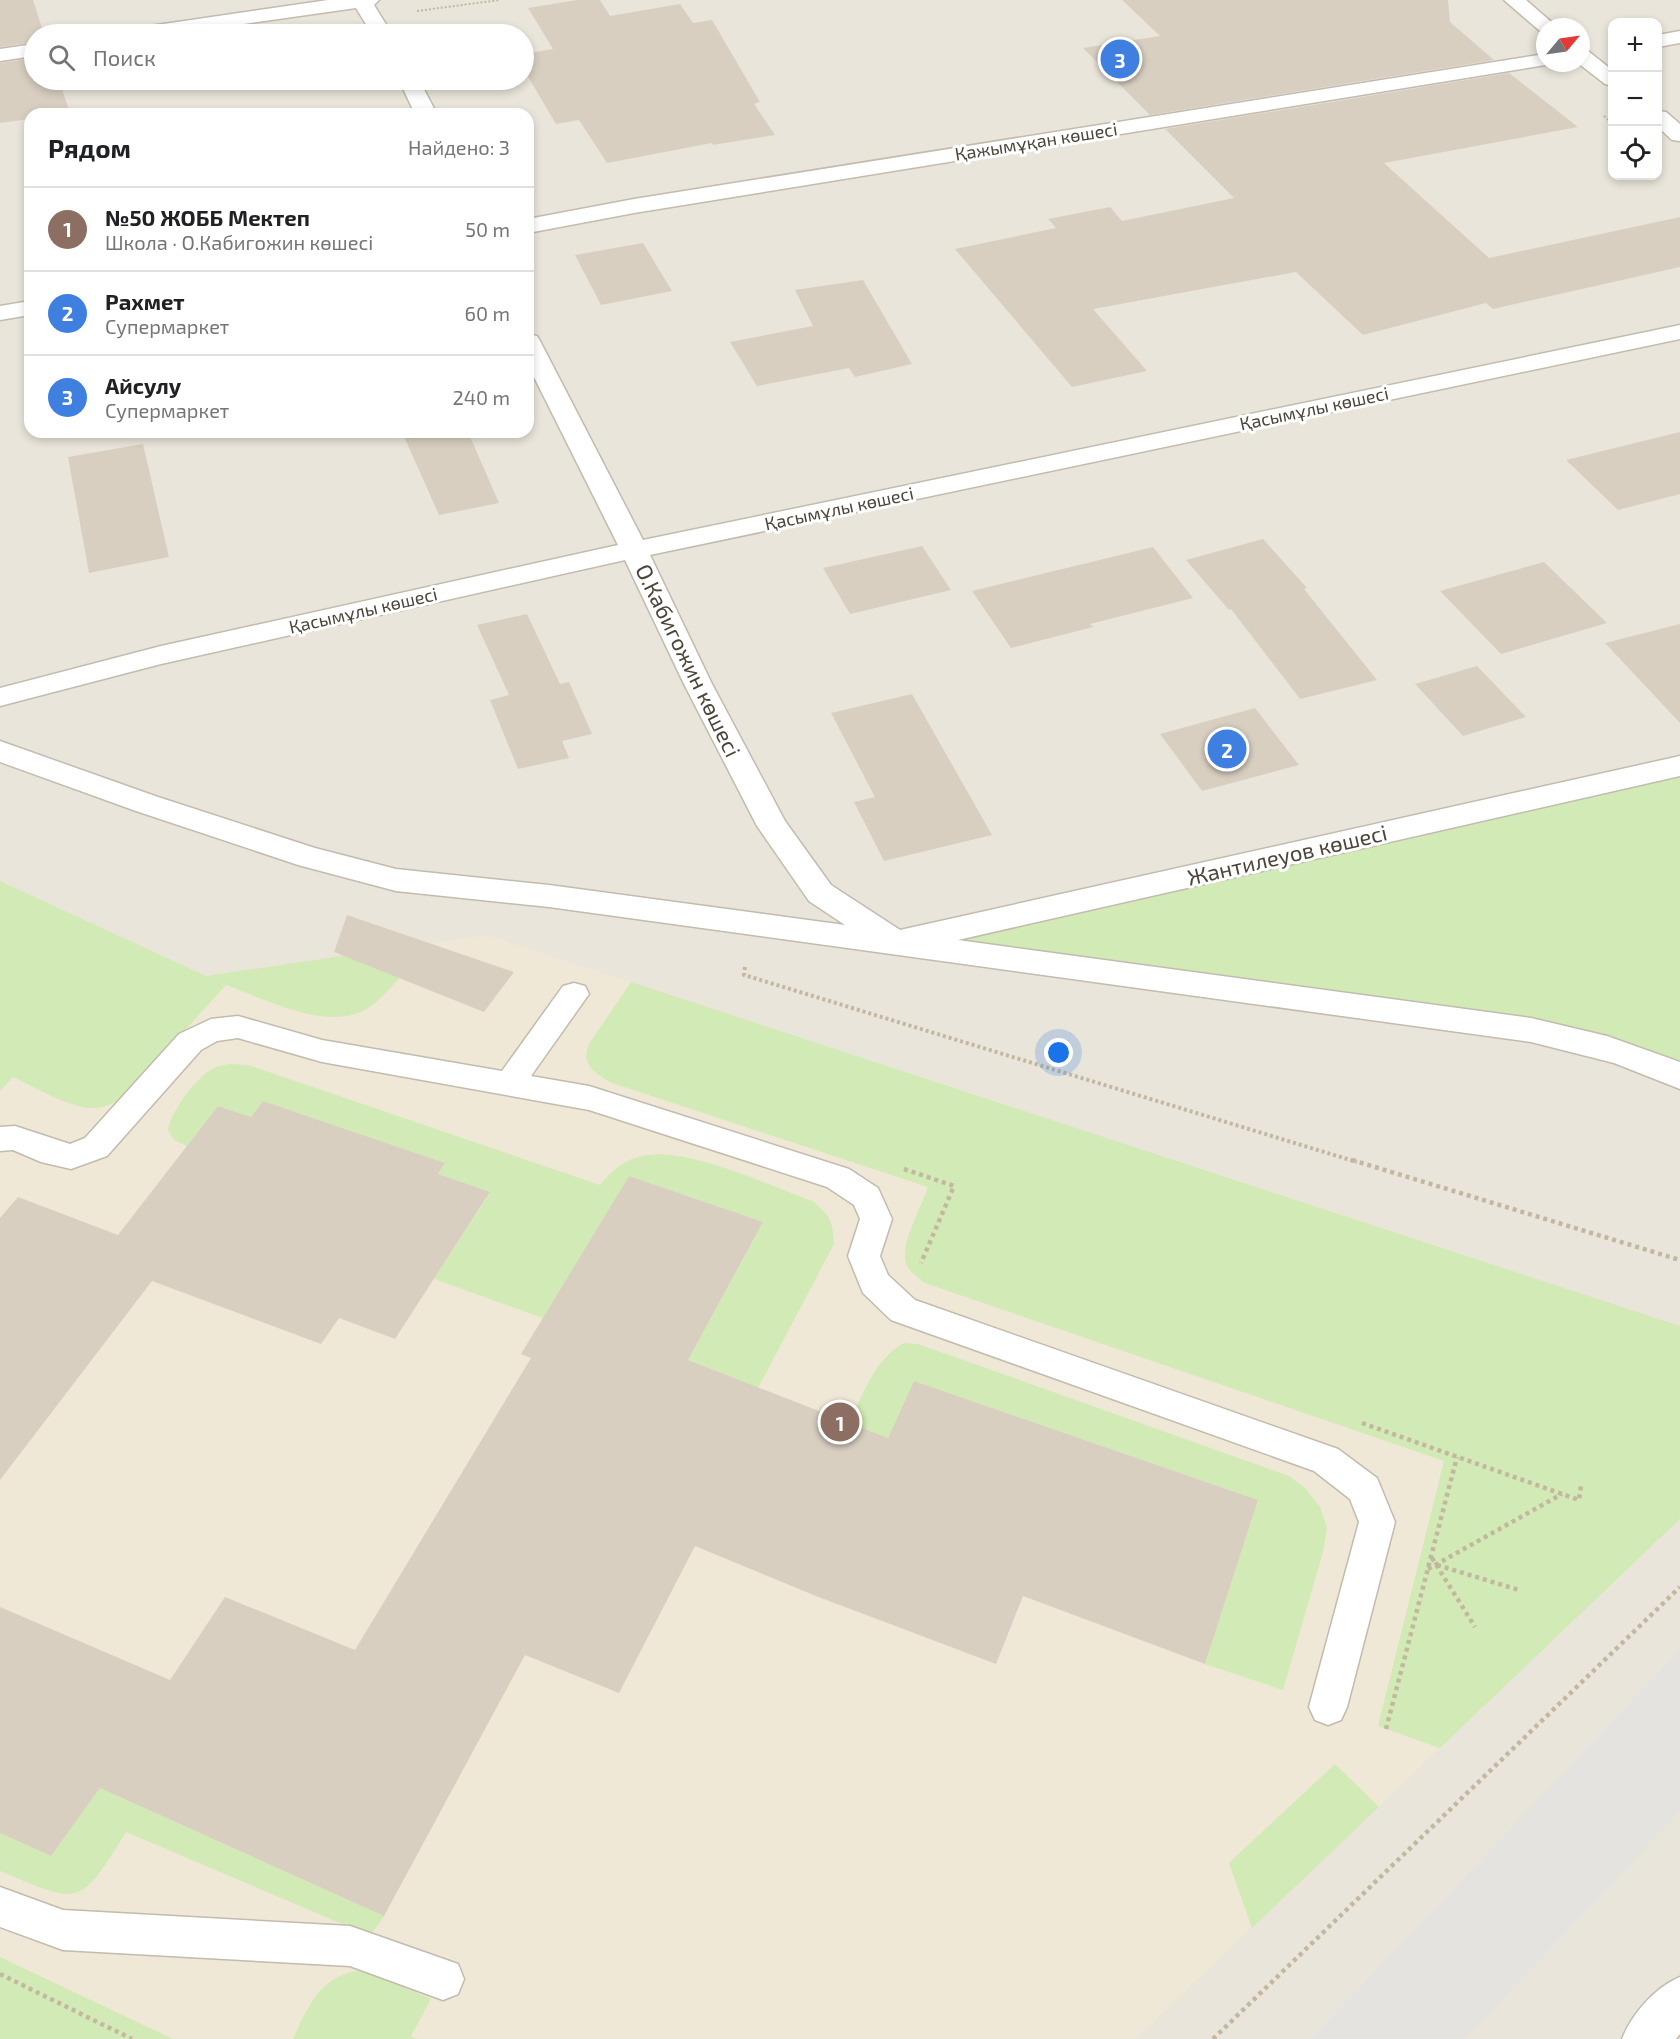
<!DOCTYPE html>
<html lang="ru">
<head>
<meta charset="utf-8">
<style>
	body { margin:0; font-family:"Exo 2",sans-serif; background:#f2f2f2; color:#202124 }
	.controls { position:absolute; right:18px; top:18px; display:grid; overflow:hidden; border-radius:12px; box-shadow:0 3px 9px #0003 }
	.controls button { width:54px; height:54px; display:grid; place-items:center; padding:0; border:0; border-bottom:2px solid #e0e0e0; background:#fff; color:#202124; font:30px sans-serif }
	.compass { position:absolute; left:1536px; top:18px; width:54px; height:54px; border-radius:50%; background:#fff; box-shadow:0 3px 9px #0003; rotate:61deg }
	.you { position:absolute; left:1059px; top:1053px; width:21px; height:21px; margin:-15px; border:4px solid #fff; border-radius:50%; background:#1a73e8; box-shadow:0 0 0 9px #1a73e833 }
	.badge { display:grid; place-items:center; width:39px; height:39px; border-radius:50%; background:#111827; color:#fff; font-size:20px; font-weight:700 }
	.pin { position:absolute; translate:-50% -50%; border:3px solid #fff; box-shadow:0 2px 6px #0006 }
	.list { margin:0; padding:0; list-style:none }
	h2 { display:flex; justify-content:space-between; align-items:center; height:78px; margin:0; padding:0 24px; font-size:26px }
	h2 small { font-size:20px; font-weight:400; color:#757577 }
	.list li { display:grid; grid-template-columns:39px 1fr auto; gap:18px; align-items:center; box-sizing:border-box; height:84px; padding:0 24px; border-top:2px solid #e0e0e0 }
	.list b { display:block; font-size:22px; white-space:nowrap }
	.list p { margin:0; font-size:20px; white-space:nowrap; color:#757577 }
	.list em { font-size:20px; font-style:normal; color:#757577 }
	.icon { flex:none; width:33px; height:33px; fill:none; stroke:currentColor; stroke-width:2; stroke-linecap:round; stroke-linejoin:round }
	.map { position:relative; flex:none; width:1680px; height:2039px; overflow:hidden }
	.search { position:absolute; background:#fff; box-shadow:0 3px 9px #0003; left:24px; top:24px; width:510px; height:66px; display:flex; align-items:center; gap:15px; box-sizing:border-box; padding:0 21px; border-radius:33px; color:#757577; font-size:22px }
	.panel { position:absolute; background:#fff; box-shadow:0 3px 9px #0003; left:24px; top:108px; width:510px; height:330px; border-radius:18px }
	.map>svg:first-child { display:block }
	.residential { fill:#eae5da; fill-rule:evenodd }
	.education { fill:#efe8d6 }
	.green { fill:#d2eab5 }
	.parking { fill:#e5e3e0 }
	.building { fill:#d8cfc1 }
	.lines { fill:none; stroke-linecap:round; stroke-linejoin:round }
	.lane-casing { stroke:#c2bbae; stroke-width:3 }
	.street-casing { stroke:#c2bbae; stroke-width:3 }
	.path-far2 { stroke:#c4b79f; stroke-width:2; stroke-dasharray:2 2; stroke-linecap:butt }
	.path-far1 { stroke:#c4b79f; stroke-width:4; stroke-dasharray:3 3; stroke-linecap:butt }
	.path { stroke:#c4b79f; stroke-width:4.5; stroke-dasharray:4 4; stroke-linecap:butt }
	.lane { fill:#fff; fill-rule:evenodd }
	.street { fill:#fff; fill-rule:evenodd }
	.labels { text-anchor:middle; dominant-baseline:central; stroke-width:6; stroke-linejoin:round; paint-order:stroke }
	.far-street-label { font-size:18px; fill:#4b4439; stroke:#fff }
	.street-label { font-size:22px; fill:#4b4439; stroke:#fff }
</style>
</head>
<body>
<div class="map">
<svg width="1680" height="2039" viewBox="0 0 1680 2039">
	<rect width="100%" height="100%" fill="#f6f3ec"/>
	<path class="residential" d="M0 0H1680V2039H0ZM1612 22H1658V176H1612ZM1545 27H1581V63H1545ZM34 34H524V80H34ZM30 114H528V432H30Z"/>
	<path class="education" d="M0 881 206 976 487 935 1680 1326V1519L1135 2039H0Z"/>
	<path class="green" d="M1680 766V1076L1595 1044 895 943Z
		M0 881 206 976 429 943C412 963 395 985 376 1002 337 1038 268 1000 226 985L126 1095C117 1101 108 1107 96 1108 72 1110 35 1087 13 1077L0 1091Z
		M631 982 1680 1326V1519L1440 1748 1378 1726 1444 1461 925 1283C918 1277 909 1272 906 1263 900 1242 922 1207 928 1187L612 1083C596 1074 580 1065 589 1044Z
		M230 1064 248 1065 600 1185C613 1169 628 1157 649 1155 691 1149 771 1186 812 1201 830 1215 833 1221 834 1244L758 1388 688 1360 763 1222 629 1176 543 1318 434 1279 490 1193 438 1174 445 1163 263 1101 251 1117 218 1106 187 1146 174 1140 168 1130C171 1111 198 1074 216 1067 220 1065 226 1065 230 1064Z
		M904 1343 918 1344 1289 1476 1305 1488 1320 1507 1327 1528 1323 1552 1283 1690 1205 1664 1258 1500 914 1381 888 1438 849 1423C864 1393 874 1360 904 1343Z
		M1335 1764 1379 1807 1252 1928 1229 1863Z
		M100 1788 384 1916 373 1932H361L126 1832C79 1908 81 1905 0 1871V1833L51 1856Z
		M0 1957 173 2039H0Z
		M364 1970 431 1999 411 2036 416 2039H293C309 2004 321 1974 364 1970Z"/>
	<path class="parking" d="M1680 1650V1811L1465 2039H1311Z"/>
	<path class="building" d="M0 0H33L44 34H34V42L0 47Z
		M577 0H600L610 16 680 4 693 23 712 20 760 102 754 104 775 135 713 145 712 143 607 163 579 120 556 124 524 70V54L553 49 528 8Z
		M1122 0H1448L1450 22 1494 60 1150 115 1083 48 1160 36Z
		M34 58V80H59L70 113 30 114V119L0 123V63Z
		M1509 73 1578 127 1384 163 1489 258 1680 217V267L1493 309 1486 303 1363 335 1296 272 1093 309 1147 371 1072 387 955 249 1056 228 1048 219 1110 207 1122 221 1234 198 1165 129Z
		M643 243 672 291 601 305 575 255Z
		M863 280 912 364 855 377 849 368 757 386 730 342 813 326 795 290Z
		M402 432H468L499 503 439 515Z
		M1680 432V494L1618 510 1566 460Z
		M143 444 169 557 89 573 68 457Z
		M1263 539 1307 588 1304 589 1377 680 1300 699 1231 609 1229 610 1186 560Z
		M922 546 951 590 850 614 823 568Z
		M1153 547 1193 598 1090 624 1093 627 1011 648 972 591Z
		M1544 562 1607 623 1501 654 1440 591Z
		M527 614 560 684 569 682 592 734 562 741 569 758 518 769 490 700 509 695 477 625Z
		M1680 624V723L1605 643Z
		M1477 666 1526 717 1463 736 1415 684Z
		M912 694 992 835 884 861 854 802 875 797 831 713Z
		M1255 708 1299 765 1202 791 1160 734Z
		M347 915 514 972 484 1012 334 952Z
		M263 1101 445 1163 438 1174 490 1192 395 1339 339 1318 321 1344 152 1281 0 1480V1218L18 1197 118 1235 218 1106 251 1117Z
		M629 1176 763 1222 688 1360 888 1438 914 1381 1258 1500 1205 1664 1023 1596 996 1664 816 1596 695 1546 619 1693 525 1655 384 1916 100 1788 51 1856 0 1833V1607L170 1680 225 1597 355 1650 531 1358 521 1354Z"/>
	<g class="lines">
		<g class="lane-casing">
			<path id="lane" d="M574 983 585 986 589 994 531 1076 589 1086 849 1169 878 1188 892 1219 880 1256 888 1275 915 1300 1338 1449 1377 1478 1395 1522 1347 1707 1341 1720 1328 1725 1315 1720 1309 1707 1359 1522 1350 1499 1314 1471 891 1320 863 1293 848 1256 860 1219 854 1205 827 1187 589 1110 322 1062 238 1038 217 1041 201 1050 107 1156 71 1169 41 1162 13 1150 0 1151V1127L15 1126 70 1144 85 1138 179 1034 211 1019 238 1016 322 1040 502 1071 563 986Z
				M0 1887 63 1910 350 1926 458 1964 464 1979 458 1994 443 2000 350 1966 63 1950 0 1927Z"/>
		</g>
		<g class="street-casing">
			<path id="street" d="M328 0H379L374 5 392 34H372L356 8 174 34H126L129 30 136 28Z
				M1504 0H1526L1557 27H1545V33L1540 31Z
				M1680 31V43L1658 47V35Z
				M34 44V56L0 61V49Z
				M1581 49 1588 51 1612 70V86L1605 84 1578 63H1581Z
				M1545 54V63L1552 64 634 213 528 233V219L634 199Z
				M399 80H419L437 114H415Z
				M1658 111 1666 112 1680 124V141L1672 140 1658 127Z
				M30 301V315L0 320V306Z
				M1680 325V339L650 555 712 684 785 821 831 885 900 930 1680 756V776L958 940 1531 1018 1607 1036 1680 1062V1089L1614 1063 1531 1042 549 907 396 891 298 865 136 811 0 762V741L158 797 315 848 396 869 549 885 845 925 809 901 757 826 684 684 625 560 161 664 0 706V688L161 646 618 545 528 365V334L537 336 540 341 643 540Z
				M1680 1977V2034L1676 2039H1622C1632 2014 1654 1988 1680 1977Z"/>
		</g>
		<path class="path-far2" d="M417 11 499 0
			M1604 116 1612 123"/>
		<path class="path-far1" d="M745 967 744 975 1357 1162"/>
		<path class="path" d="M1352 1160 1680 1260
			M904 1169 954 1186 921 1263
			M1362 1423 1579 1500 1581 1486
			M1432 1558 1475 1627
			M1437 1565 1519 1590
			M1428 1569 1562 1494
			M1386 1729 1457 1457
			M0 1974 132 2039
			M1213 2039 1680 1587"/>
		<use href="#lane" class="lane"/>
		<use href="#street" class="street"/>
	</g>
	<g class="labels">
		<g class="far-street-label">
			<text transform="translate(1036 141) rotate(-9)">Қажымұқан көшесі</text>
			<text transform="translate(1314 408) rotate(-12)">Қасымұлы көшесі</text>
			<text transform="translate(839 508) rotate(-12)">Қасымұлы көшесі</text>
			<text transform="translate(363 610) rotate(-13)">Қасымұлы көшесі</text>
		</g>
		<g class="street-label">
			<text transform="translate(689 660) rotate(64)">О.Кабигожин көшесі</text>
			<text transform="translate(1287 854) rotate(-13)">Жантилеуов көшесі</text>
		</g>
	</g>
</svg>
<div class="controls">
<button>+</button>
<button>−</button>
<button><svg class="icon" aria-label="locate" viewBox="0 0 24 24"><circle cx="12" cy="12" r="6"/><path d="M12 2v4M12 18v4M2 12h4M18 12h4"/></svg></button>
</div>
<svg class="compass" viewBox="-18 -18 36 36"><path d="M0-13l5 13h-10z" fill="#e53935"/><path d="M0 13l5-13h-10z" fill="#757577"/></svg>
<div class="you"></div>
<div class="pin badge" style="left:840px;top:1422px;background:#8d6e63">1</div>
<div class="pin badge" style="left:1227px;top:749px;background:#3f7fe0">2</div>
<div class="pin badge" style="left:1120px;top:59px;background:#3f7fe0">3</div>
<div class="search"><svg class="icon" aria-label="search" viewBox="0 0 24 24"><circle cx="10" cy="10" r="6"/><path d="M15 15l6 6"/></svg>Поиск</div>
<section class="panel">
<h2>Рядом<small>Найдено: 3</small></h2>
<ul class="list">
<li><span class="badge" style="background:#8d6e63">1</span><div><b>№50 ЖОББ Мектеп</b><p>Школа · О.Кабигожин көшесі</p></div><em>50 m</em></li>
<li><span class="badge" style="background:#3f7fe0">2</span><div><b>Рахмет</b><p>Супермаркет</p></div><em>60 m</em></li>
<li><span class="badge" style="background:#3f7fe0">3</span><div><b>Айсулу</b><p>Супермаркет</p></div><em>240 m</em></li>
</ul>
</section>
</div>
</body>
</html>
